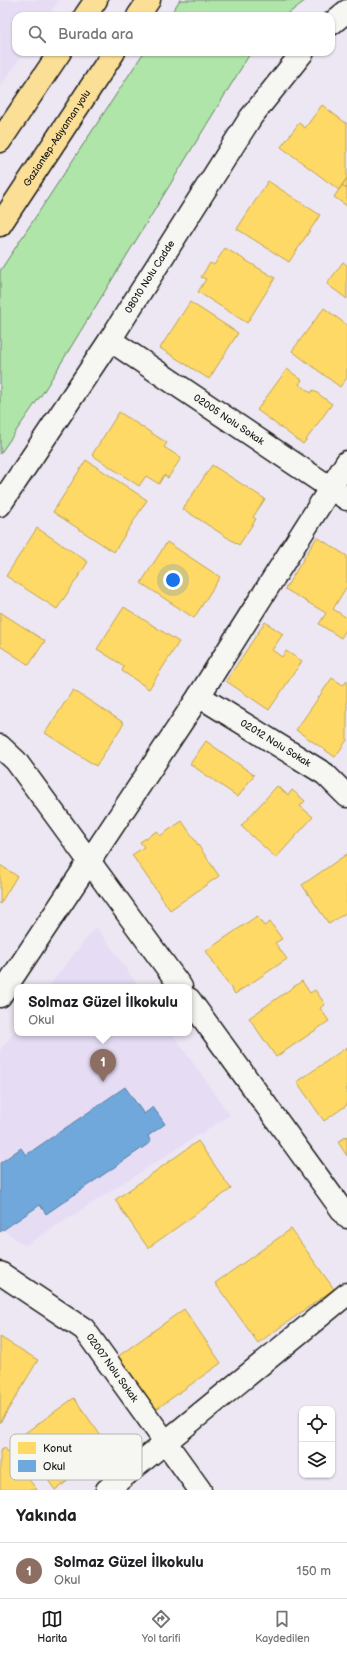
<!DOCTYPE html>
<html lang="tr">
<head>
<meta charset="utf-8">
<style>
	body { margin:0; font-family:"Balsamiq Sans",sans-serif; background:#f2f2f2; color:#202124 }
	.controls { position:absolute; right:12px; bottom:12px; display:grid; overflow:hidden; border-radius:8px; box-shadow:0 1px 3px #0004 }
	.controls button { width:36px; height:36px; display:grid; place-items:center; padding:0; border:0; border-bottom:1px solid #e0e0e0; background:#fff; color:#202124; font:20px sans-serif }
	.you { position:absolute; left:173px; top:580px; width:14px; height:14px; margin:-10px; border:3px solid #fff; border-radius:50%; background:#1a73e8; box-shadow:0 0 0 6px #1a73e833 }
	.badge { display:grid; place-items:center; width:26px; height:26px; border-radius:50%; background:#1c1c1c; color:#fff; font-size:13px; font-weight:700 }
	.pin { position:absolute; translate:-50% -33px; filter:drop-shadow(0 1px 2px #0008) }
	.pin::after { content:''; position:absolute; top:21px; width:14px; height:12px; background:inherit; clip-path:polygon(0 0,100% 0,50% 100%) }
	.popup { position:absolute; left:14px; top:984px; width:178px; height:52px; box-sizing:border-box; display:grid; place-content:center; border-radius:8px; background:#fff; filter:drop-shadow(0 1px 3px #0005); font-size:13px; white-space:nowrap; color:#757577 }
	.popup b { font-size:15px; color:#202124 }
	.popup::after { content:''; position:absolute; left:50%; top:100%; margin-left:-8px; border:8px solid transparent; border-top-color:#fff }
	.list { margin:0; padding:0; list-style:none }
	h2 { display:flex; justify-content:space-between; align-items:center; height:52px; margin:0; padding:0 16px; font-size:17px }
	h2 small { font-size:13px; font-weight:400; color:#757577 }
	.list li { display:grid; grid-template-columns:26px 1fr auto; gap:12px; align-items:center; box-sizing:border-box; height:56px; padding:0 16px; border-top:1px solid #e0e0e0 }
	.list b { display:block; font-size:15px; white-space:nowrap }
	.list p { margin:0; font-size:13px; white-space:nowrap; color:#757577 }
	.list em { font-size:13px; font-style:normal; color:#757577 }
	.icon { flex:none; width:22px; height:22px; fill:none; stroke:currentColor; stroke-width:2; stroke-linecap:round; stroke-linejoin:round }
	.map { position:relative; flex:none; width:347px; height:1490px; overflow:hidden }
	.search { position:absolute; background:#fff; box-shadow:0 1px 3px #0004; left:12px; right:12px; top:12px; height:44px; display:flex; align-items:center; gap:10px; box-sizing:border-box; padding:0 14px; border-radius:12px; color:#757577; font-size:15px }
	.sheet { height:108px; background:#fff }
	nav { display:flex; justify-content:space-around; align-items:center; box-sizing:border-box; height:56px; border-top:1px solid #e0e0e0; background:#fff; font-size:11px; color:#757577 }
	nav a { display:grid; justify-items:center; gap:2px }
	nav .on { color:#1c1c1c }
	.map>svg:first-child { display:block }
	.built { fill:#e6ddf5 }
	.green { fill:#afe5a8; stroke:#668062 }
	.homes { fill:#ffd966; stroke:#bba050 }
	.schools { fill:#6fa8dc; stroke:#567ea2 }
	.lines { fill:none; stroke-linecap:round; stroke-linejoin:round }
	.street-casing { stroke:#1c1c1c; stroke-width:25 }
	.secondary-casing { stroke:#1c1c1c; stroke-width:25 }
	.highway-casing { stroke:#1c1c1c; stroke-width:25 }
	.street { stroke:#f6f6f2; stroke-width:22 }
	.secondary { stroke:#f6f6f2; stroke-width:22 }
	.highway { stroke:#fbdf96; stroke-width:22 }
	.labels { text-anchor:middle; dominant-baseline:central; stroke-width:4; stroke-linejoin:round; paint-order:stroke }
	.street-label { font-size:10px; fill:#1c1c1c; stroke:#f6f6f2 }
	.key { fill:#f6f6f2; stroke:#b5b5b2; stroke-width:1 }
	.key-label { font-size:11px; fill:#1c1c1c }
</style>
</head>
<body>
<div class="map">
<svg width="347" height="1490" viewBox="0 0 347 1490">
	<rect width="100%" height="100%" fill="#ede7f4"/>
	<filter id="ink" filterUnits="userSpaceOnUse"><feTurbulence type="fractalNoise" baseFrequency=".025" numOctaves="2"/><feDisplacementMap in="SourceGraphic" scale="8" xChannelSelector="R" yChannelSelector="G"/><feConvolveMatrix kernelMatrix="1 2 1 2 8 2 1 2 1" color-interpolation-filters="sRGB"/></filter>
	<g filter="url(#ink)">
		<path class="built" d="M0 0H59L48 16H16V52H24L0 88Z
			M96 926 139 987H48Z
			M17 1028V1033H172L230 1115 25 1246 0 1228V1050Z"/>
		<path class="green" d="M180 0H306L285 16H169Z
			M144 52H251L44 391 0 454V271Z"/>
		<path class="homes" d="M322 105 347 124V178L339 190 281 147 299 123 305 128Z
			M347 178V189L342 185Z
			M268 181 320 215 289 262 237 229Z
			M342 185 347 189V206L334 197Z
			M225 248 275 278 247 323 198 292 206 279 201 277 210 263 214 265Z
			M343 262 347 265V299L327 284Z
			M190 302 238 333 209 379 160 348Z
			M324 308 347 325V378L340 387 292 351Z
			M287 369 302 380 299 384 311 393 313 390 332 404 303 444 257 410Z
			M119 412 167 443 164 447 181 458 168 478 164 475 159 484 146 476 139 486 92 455Z
			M86 460 147 500 114 552 53 512Z
			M212 465 265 499 253 517 256 519 239 545 183 509Z
			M37 528 88 562 57 609 6 576Z
			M317 537 347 556V586L333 609 347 618V628L341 638 319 624 326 613 285 589Z
			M167 542 220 577 194 618 141 583Z
			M124 607 179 642 149 689 122 671 124 666 97 649Z
			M0 612 45 641 29 665 0 646Z
			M265 622 283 634 272 650 282 657 286 651 302 661 269 710 226 681Z
			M332 678 343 685 347 681V740L335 757 296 730Z
			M73 690 124 723 96 766 45 733Z
			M206 741 254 775 238 797 190 764Z
			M277 786 288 795 292 790 305 801 300 806 313 817 276 858 241 826Z
			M182 821 219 876 170 910 132 855 144 847 140 842 157 831 160 836Z
			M347 854V912L329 924 302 885Z
			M0 865 17 876 0 904Z
			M257 916 264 926 270 922 282 939 275 943 287 959 235 994 206 951Z
			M302 981 310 993 315 990 325 1004 320 1008 329 1021 276 1057 249 1018Z
			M347 1047V1105L324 1121 297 1082Z
			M347 1136V1156L338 1142Z
			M198 1141 231 1189 148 1248 115 1200Z
			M291 1229 334 1289 258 1343 215 1283Z
			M184 1309 221 1363 155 1410 117 1357Z
			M0 1337 38 1360 0 1423Z
			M74 1398 111 1450 55 1490 18 1438Z
			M5 1448 37 1490H0V1451Z"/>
		<path class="schools" d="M125 1087 144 1114 153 1107 165 1124 148 1136 151 1142 46 1214 40 1205 0 1232V1163L21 1148 26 1155Z"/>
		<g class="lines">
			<g class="street-casing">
				<g id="street">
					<path id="s1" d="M110 340 347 499"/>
					<path id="s2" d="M199 696 325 774 347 796"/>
					<path d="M0 746 16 761 181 987"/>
					<path d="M0 996 199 696 347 462"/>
					<path d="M189 999 347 1217"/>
					<path id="s3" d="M0 1273 84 1329 200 1490"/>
					<path d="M107 1490 347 1294"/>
				</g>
			</g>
			<g class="secondary-casing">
				<g id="secondary">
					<path d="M331 24 347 11"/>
					<path id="s4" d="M0 505 110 340 251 117 303 52"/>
				</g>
			</g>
			<g class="highway-casing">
				<g id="highway">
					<path d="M85 16 96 0"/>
					<path d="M138 16 149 0"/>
					<path d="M0 141 60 52"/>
					<path id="s5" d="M0 225 114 52"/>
				</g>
			</g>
			<use href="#street" class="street"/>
			<use href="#secondary" class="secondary"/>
			<use href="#highway" class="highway"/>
		</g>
	</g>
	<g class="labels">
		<g class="street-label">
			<text stroke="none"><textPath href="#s5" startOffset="104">Gaziantep-Adıyaman yolu</textPath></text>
			<text stroke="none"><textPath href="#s4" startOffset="273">08010 Nolu Cadde</textPath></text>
			<text stroke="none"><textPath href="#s1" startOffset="143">02005 Nolu Sokak</textPath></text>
			<text stroke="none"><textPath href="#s2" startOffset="90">02012 Nolu Sokak</textPath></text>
			<text stroke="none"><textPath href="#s3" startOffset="149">02007 Nolu Sokak</textPath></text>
		</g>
	</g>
	<rect x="10" y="1434" width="132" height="46" rx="6" class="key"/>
	<rect x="18" y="1442" width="18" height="12" fill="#ffd966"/>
	<rect x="18" y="1460" width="18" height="12" fill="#6fa8dc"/>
	<g class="key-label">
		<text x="43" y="1452">Konut</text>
		<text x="43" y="1470">Okul</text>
	</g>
</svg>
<div class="controls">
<button><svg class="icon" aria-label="locate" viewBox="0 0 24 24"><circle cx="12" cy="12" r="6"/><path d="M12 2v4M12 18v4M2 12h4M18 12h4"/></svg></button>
<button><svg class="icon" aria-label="layers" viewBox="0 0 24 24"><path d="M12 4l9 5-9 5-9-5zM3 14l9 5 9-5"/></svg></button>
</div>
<div class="you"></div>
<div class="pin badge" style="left:103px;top:1082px;background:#8d6e63">1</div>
<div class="popup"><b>Solmaz Güzel İlkokulu</b>Okul</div>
<div class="search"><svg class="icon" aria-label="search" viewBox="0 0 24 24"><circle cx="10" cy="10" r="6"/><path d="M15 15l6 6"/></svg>Burada ara</div>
</div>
<section class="sheet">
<h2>Yakında<small></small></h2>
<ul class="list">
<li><span class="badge" style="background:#8d6e63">1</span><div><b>Solmaz Güzel İlkokulu</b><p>Okul</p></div><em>150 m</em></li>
</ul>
</section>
<nav>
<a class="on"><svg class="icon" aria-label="map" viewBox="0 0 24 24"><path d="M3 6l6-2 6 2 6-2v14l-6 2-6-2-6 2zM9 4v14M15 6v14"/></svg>Harita</a>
<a><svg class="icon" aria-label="directions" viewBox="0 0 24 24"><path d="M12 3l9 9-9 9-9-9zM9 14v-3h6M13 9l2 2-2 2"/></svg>Yol tarifi</a>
<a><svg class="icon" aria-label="saved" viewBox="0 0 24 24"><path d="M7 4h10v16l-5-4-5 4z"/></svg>Kaydedilen</a>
</nav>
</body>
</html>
